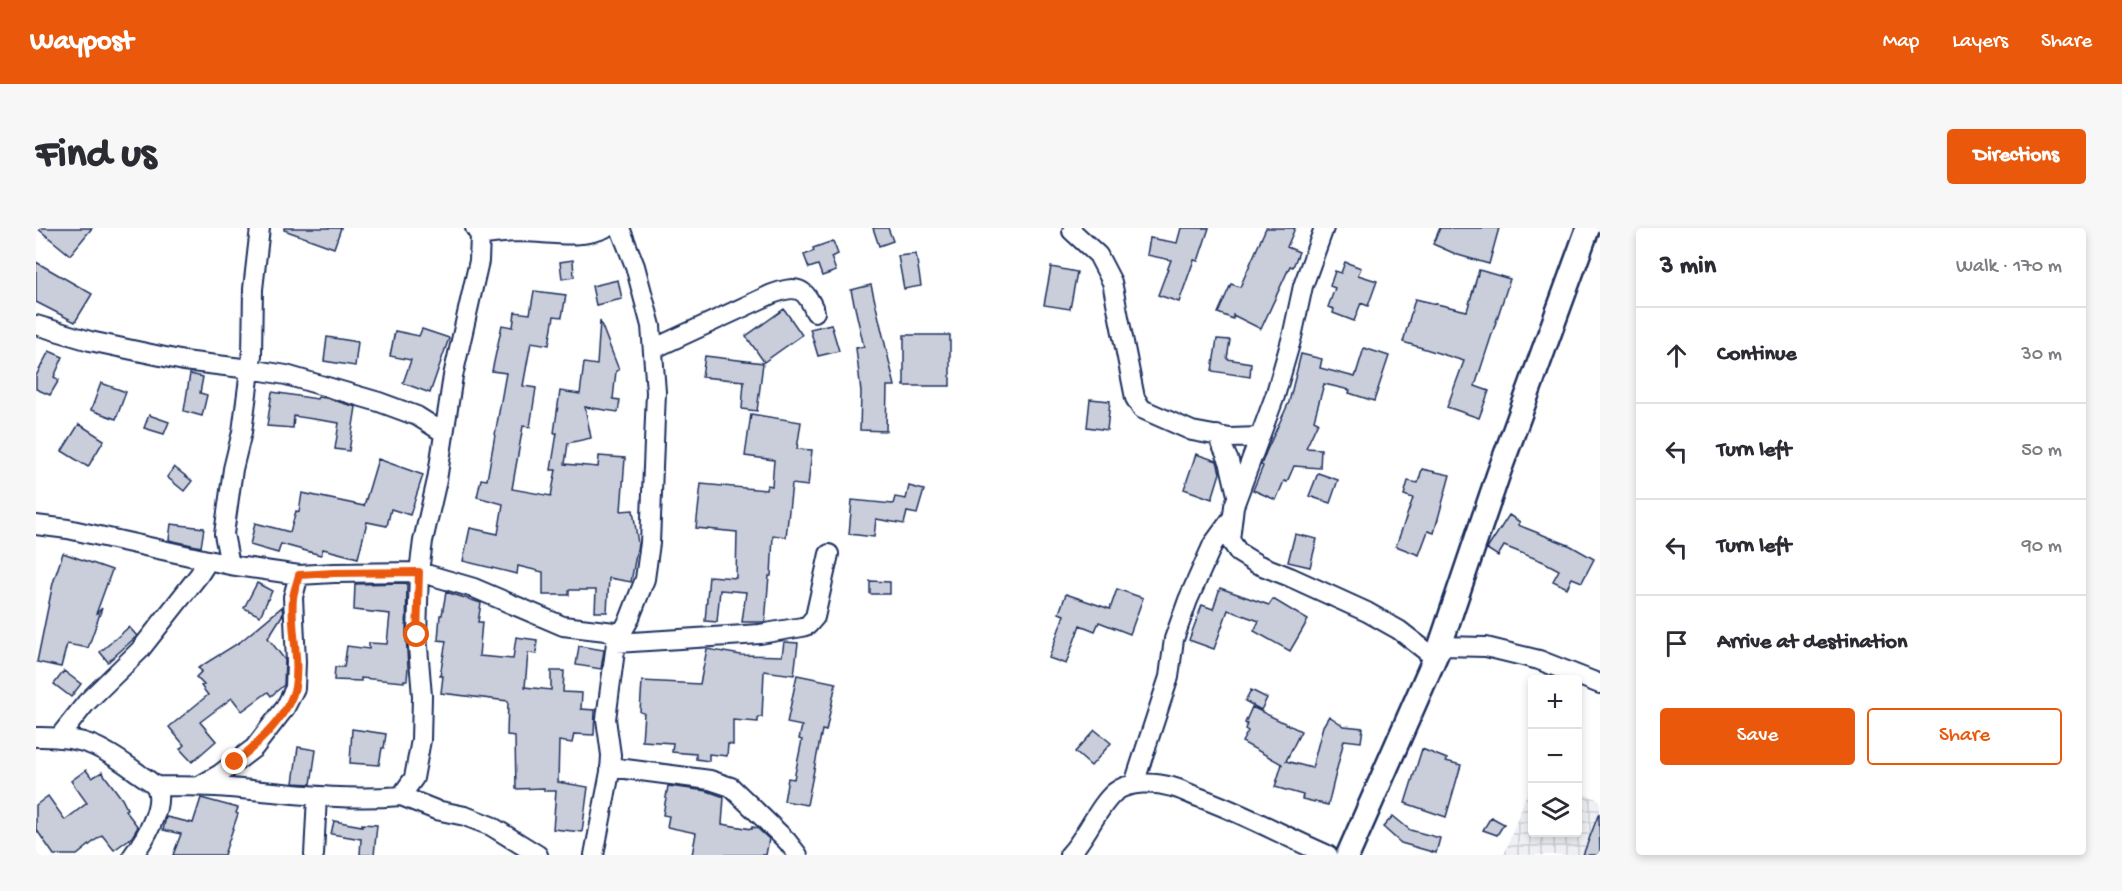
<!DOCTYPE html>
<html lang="en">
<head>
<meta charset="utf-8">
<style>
	body { margin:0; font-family:"Gochi Hand",sans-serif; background:#f7f7f7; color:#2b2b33 }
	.controls { position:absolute; right:18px; bottom:18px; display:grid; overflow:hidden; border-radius:6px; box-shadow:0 3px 9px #0003 }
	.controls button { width:54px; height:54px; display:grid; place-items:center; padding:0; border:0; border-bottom:2px solid #e1e1e2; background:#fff; color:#2b2b33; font:30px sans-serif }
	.stop { position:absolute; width:18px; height:18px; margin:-14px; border:4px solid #ea580c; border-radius:50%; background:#fff }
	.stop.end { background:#ea580c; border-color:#fff; box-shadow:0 2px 6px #0008 }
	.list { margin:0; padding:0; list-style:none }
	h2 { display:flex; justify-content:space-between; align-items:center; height:78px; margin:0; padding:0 24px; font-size:26px }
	h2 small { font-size:20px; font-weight:400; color:#7c7c81 }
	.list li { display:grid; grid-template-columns:39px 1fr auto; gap:18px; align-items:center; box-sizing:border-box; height:96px; padding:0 24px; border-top:2px solid #e1e1e2 }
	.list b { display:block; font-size:22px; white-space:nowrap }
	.list em { font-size:20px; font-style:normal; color:#7c7c81 }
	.actions { display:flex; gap:12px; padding:18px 24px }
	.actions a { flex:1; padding:14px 0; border:2px solid #ea580c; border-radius:6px; text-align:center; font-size:21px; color:#ea580c }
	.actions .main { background:#ea580c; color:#fff }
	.icon { flex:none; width:33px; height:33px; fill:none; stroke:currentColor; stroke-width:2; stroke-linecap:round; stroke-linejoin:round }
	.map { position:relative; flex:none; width:1564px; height:627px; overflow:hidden; border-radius:6px }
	header { display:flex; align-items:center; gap:36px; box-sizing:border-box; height:84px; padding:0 30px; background:#ea580c; color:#fff }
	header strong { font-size:28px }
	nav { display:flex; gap:33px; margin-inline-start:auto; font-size:21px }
	.intro { display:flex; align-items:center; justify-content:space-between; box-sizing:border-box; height:144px; padding:0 36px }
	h1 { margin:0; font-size:42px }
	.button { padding:15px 27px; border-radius:6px; background:#ea580c; color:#fff; font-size:21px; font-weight:700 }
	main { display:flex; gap:36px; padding:0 36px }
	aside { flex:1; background:#fff; border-radius:6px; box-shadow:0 3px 9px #0003 }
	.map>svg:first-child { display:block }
	.industrial { fill:url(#industrial-grid) }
	.building { fill:#caceda; stroke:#1b2f5e; stroke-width:1.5 }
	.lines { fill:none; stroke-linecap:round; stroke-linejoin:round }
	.minor-casing { stroke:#1b2f5e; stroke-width:22 }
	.tertiary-casing { stroke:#1b2f5e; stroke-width:27 }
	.minor { stroke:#fff; stroke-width:18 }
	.tertiary { stroke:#fff; stroke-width:22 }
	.route { stroke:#ea580c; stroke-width:8 }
</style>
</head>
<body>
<header>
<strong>Waypost</strong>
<nav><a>Map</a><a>Layers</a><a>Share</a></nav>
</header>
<div class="intro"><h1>Find us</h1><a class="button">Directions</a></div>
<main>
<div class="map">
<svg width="1564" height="627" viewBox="0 0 1564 627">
	<defs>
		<pattern id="industrial-grid" width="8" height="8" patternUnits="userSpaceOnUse" patternTransform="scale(1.5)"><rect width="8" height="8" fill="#eff0f4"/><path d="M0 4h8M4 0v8" fill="none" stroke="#ccced4"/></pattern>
	</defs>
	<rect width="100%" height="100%" fill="#fff"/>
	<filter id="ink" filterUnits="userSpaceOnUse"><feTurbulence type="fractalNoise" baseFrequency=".0167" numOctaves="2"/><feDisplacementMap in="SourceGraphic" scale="12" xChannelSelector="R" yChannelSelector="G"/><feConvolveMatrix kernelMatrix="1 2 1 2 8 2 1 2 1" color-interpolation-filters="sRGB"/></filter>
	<g filter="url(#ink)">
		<path class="industrial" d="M1496 551V604H1542V564L1564 572V627H1468Z"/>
		<path class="building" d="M1 0H56L34 27Z
			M248 0H305L298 20 248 2Z
			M837 0H852L857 13 843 18Z
			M1145 0H1173L1162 33 1158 32 1143 74 1122 67 1135 32 1111 27 1114 10 1141 15Z
			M1230 0H1259L1251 19 1263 24 1257 39 1254 38 1225 101 1197 87V91L1182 85 1195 56 1204 59Z
			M1404 0H1463L1453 36 1422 27 1397 16Z
			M797 13 802 26 795 29 800 43 786 48 782 37 773 40 768 27 778 23 777 20Z
			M880 26 885 58 868 61 862 28Z
			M537 32 538 49 526 51 524 34Z
			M0 34 56 66 39 94 0 74Z
			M1309 34 1325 40 1322 47 1341 53 1332 78 1325 75 1318 93 1297 85 1298 81 1292 79 1299 60 1294 58 1299 43 1305 45Z
			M1015 39 1041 44 1034 81 1008 77Z
			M1443 42 1474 51 1439 158 1453 163 1443 190 1411 179 1428 133 1367 114 1379 71 1431 83Z
			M582 52 586 71 560 77 556 58Z
			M835 57 859 158H851L850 203 824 202 825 164 820 120 828 119 815 62Z
			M498 63 530 67 526 89 518 88 513 117 495 114 487 158 500 160 494 199 487 198 476 261 515 268 520 242H515L521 205H518L524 163 544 166 548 135 561 137 564 93 583 142 580 143 577 171 584 172 582 184 549 179 555 210 532 215 529 236 562 239 563 228 589 230 585 283 597 282 602 316 595 354 573 350 571 384H559L560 362H533V367H507V344L482 338 481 346 427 333 434 300 462 306 467 276 441 269 445 251 451 252 470 145 456 143 466 97 477 99 479 84 494 86Z
			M748 81 766 107 728 134 710 108Z
			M795 96 803 123 782 128 774 101Z
			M386 101 413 110 394 165 367 155 375 132 354 128 359 103 383 108Z
			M868 107H914V158H868Z
			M291 109 322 114 319 138 288 133Z
			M1181 111 1194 112 1191 131 1215 135 1214 149 1176 143Z
			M1328 120 1353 128 1338 173 1313 165 1314 162 1288 156 1278 192 1282 194 1270 220 1285 221 1284 240 1258 238 1251 254 1248 253 1240 272 1217 262 1227 238 1225 237 1230 224 1253 174 1265 126 1286 131 1284 140 1319 149Z
			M13 123 27 129 18 149 23 152 14 167 0 161V148Z
			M669 128 727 135 721 183 706 181 708 153 666 149Z
			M154 146 167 149 164 165 171 167 166 188 148 183Z
			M65 155 90 164 80 191 55 182Z
			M236 164 281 171 282 169 290 170 320 179 313 223 299 221 303 195 258 188 257 200 231 198Z
			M1054 171 1074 173 1071 202 1051 199Z
			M715 186 765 194 761 221 776 222 772 258 756 256 750 309 737 307 735 348H733L729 394H706L710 364 684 362 681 394 669 393 673 348 700 350 701 304 660 300 665 256 730 262 731 257 736 258 738 232 709 228Z
			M113 187 133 194 128 206 108 200Z
			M43 196 68 212 52 239 26 223Z
			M1160 226 1181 233 1184 245 1176 271 1148 261Z
			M342 231 387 247 374 287 355 281 351 298 331 294 322 330 287 321 285 327 245 316 242 325 214 317 219 295 254 304 260 283 263 284 266 265 328 278Z
			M138 239 156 253 148 263 131 249Z
			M1386 241 1414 247 1398 305 1392 303 1383 327 1360 318 1377 270 1368 267 1372 253 1382 255Z
			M1282 245 1302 252 1294 275 1273 268Z
			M873 258 888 262 881 286 871 284 868 296 840 291 838 309 813 306 816 272 857 276 859 269 870 271Z
			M1473 287 1484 294 1482 297 1535 318 1558 331 1546 354 1536 350 1531 360 1517 353 1523 342 1508 334 1468 318 1462 328 1451 321Z
			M135 296 168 300 165 319 133 312Z
			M1259 306 1281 311 1274 339 1252 334Z
			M27 325 76 342 60 386 66 380 52 420 31 416 25 439 1 434 17 355Z
			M834 353 854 354V366H834Z
			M221 355 236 363 224 388 208 380Z
			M371 355 370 407 372 439 371 452H368V454L325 450V453L298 452 299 439H308L311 418 333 421V415L351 416 354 386 318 382 319 356Z
			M1184 360 1233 377 1237 371 1272 392 1254 423 1218 403 1223 393 1192 382 1178 421 1153 412 1166 377 1177 381Z
			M1081 361 1107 370 1094 406 1063 394 1059 403 1044 397 1030 436 1013 430 1028 387 1023 385 1030 366 1074 381Z
			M410 364 445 375 442 394H446L443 428 477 431 480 409 501 412 500 426 492 425 489 459 515 462V443H528L527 464 546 465 545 481 559 482 558 507 538 506 536 515 523 513 522 554 552 559 546 604 517 601 520 563H508V560L480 561 479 508 471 507 472 473 405 465 407 448H404L410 413 402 412 404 387H406Z
			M246 379 247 386 232 410 249 432 248 457 235 468 232 464 206 483 196 470 164 494 180 513 156 534 144 521 148 517 133 499 172 467 165 458 168 457 160 449 166 443 162 440 204 414Z
			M93 399 101 408 72 434 64 424Z
			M748 414 762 415 758 447 728 443 726 489H722V494L697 492V517L692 516 691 528 673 526V533L660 531V526L636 524 637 515 606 513 608 485 604 484 606 453 664 456 671 421 705 427 746 428Z
			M543 418 568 422 565 441 540 437Z
			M28 443 45 456 35 469 18 456Z
			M761 447 800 455 790 503 786 502 771 577 748 573 752 550 758 551 766 512 763 511 766 498 751 495Z
			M1215 462 1231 470 1225 482 1209 473Z
			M1216 479 1265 503 1250 533 1276 540 1287 498 1293 488 1308 498 1327 500 1325 514 1308 512 1292 577 1266 571 1267 567 1239 559 1246 536 1206 514 1212 503 1209 501 1211 496 1209 495Z
			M316 501 350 506 348 520H346L343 537 314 535Z
			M1059 502 1075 515 1055 538 1039 524Z
			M262 519 280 522 275 556 257 555Z
			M1386 521 1411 531 1410 533 1425 537 1410 589 1369 575Z
			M50 542 56 550 66 544 86 571 91 581 89 582 102 599 96 609 78 622 66 607 41 627H18L0 601V577L12 568 29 592 51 575 35 553Z
			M632 558 671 563 688 569 686 596 716 601V599L721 600 733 611 730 627H656L660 605 631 599 633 588 627 587Z
			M165 570 202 580 200 585 202 586 188 627H137L145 606 127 602 130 589 157 595Z
			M1563 585 1564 627H1547Z
			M1357 588 1374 602 1404 610 1400 625 1365 615 1347 599Z
			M1455 589 1468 596 1461 607 1447 602Z
			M298 593 326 598V596L341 597 338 627H324L325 611 295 606Z"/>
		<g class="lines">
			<g class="minor-casing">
				<path id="minor" d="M1288 0 1267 58 1256 109 1239 168 1198 278 1194 312 1203 325 1221 336 1254 349 1331 384 1363 402 1399 430
					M1036 3 1062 27 1076 54 1099 170 1106 181 1156 203 1194 210 1223 209
					M444 8C459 5 475 4 490 4 516 5 545 11 569 0
					M0 97 54 113 148 133 214 141 250 147 343 174 381 188 408 205
					M617 121 736 66C761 57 769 59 779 84
					M1181 207 1193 233 1201 267
					M0 297 32 301 194 337 249 345 263 347 298 345 383 344 438 360 527 398 587 405
					M194 337 188 306 197 241 206 204 216 127 217 61 224 0
					M580 415 724 406 766 399 772 397 779 389 793 326
					M1404 418 1450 419 1503 432 1564 456
					M0 509C47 508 65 518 102 545 107 549 117 554 120 559 129 578 108 613 97 627
					M23 509 50 475 104 422 163 347 172 333
					M574 539 674 552 695 559 751 613 762 627
					M1098 556 1133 449 1138 411 1152 372 1177 316 1196 290
					M120 558C144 558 169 558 194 560 251 565 308 573 365 568L378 550 385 512 386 468 381 407 383 344 387 313 401 252 417 148 443 33 444 8 439 0
					M163 558 184 546 218 520 249 480 259 460 260 434 257 369 263 347
					M365 568 400 582 429 588 455 598 502 627
					M278 627 281 568
					M558 627 574 544 575 527 570 491 580 415 593 392 609 351 614 315 620 164 615 98 599 38 584 0
					M1033 627C1050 610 1062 578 1079 564 1093 553 1119 554 1136 559 1145 561 1153 566 1162 569 1207 585 1248 608 1292 627"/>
			</g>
			<g class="tertiary-casing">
				<path id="tertiary" d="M1312 627 1404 418 1462 247 1552 0"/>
			</g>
			<use href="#minor" class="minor"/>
			<use href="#tertiary" class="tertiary"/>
		</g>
	</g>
	<g class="lines" filter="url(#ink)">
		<path class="route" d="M199 534C221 517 253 487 259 459 264 429 254 399 257 370 258 362 261 355 263 347L298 345 383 344 381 407"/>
	</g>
</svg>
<div class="controls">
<button>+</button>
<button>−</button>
<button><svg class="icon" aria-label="layers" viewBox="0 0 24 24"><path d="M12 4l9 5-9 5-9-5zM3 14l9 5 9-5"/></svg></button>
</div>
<div class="stop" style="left:381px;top:407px"></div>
<div class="stop end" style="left:199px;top:534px"></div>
</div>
<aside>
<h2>3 min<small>Walk · 170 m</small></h2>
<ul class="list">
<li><svg class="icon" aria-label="ahead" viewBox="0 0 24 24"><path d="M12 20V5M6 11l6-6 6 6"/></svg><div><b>Continue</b></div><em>30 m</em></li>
<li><svg class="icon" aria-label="left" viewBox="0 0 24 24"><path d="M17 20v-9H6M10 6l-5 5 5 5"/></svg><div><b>Turn left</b></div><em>50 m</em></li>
<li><svg class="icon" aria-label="left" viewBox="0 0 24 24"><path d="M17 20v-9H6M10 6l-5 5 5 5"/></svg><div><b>Turn left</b></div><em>90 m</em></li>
<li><svg class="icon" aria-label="arrive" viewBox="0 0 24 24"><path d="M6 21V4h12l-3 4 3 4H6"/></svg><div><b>Arrive at destination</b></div></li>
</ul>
<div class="actions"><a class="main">Save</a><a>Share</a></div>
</aside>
</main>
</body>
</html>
